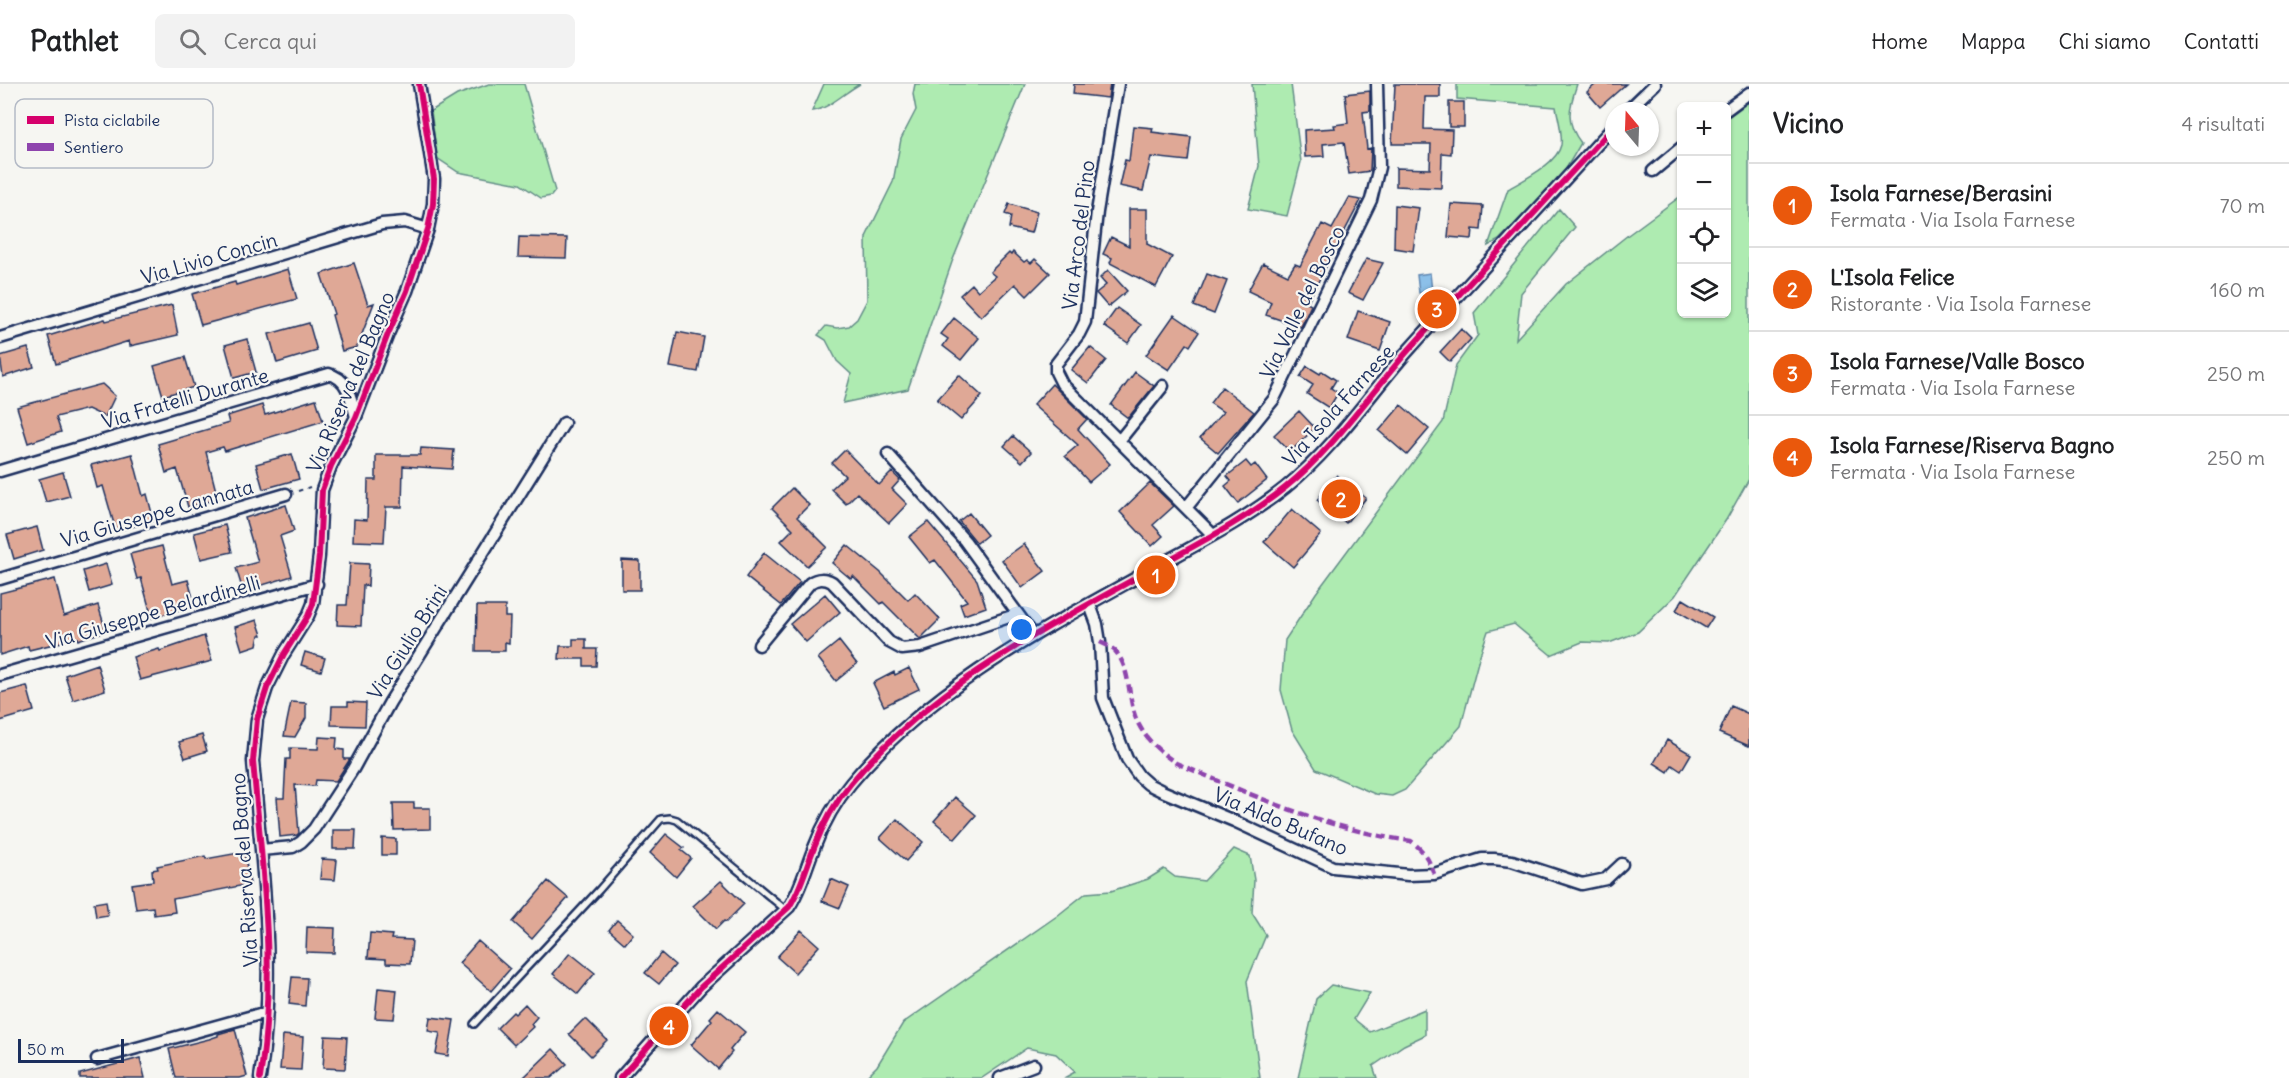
<!DOCTYPE html>
<html lang="it">
<head>
<meta charset="utf-8">
<style>
	body { margin:0; font-family:Delius,sans-serif; background:#f2f2f2; color:#202124 }
	.controls { position:absolute; right:18px; top:18px; display:grid; overflow:hidden; border-radius:9px; box-shadow:0 2px 4px #0004 }
	.controls button { width:54px; height:54px; display:grid; place-items:center; padding:0; border:0; border-bottom:2px solid #e0e0e0; background:#fff; color:#202124; font:30px sans-serif }
	.compass { position:absolute; left:1605px; top:18px; width:54px; height:54px; border-radius:50%; background:#fff; box-shadow:0 2px 4px #0004; rotate:341deg }
	.scale { position:absolute; left:18px; bottom:15px; width:106px; box-sizing:border-box; padding-left:6px; border:3px solid #1b2f5e; border-top:0; font-size:16px; line-height:21px; white-space:nowrap; color:#1b2f5e; -webkit-text-stroke:4px #f6f6f2; paint-order:stroke }
	.you { position:absolute; left:1022px; top:546px; width:21px; height:21px; margin:-15px; border:4px solid #fff; border-radius:50%; background:#1a73e8; box-shadow:0 0 0 9px #1a73e833 }
	.badge { display:grid; place-items:center; width:39px; height:39px; border-radius:50%; background:#ea580c; color:#fff; font-size:20px; font-weight:700 }
	.pin { position:absolute; translate:-50% -50%; border:3px solid #fff; box-shadow:0 2px 6px #0006 }
	.list { margin:0; padding:0; list-style:none }
	h2 { display:flex; justify-content:space-between; align-items:center; height:78px; margin:0; padding:0 24px; font-size:26px }
	h2 small { font-size:20px; font-weight:400; color:#757577 }
	.list li { display:grid; grid-template-columns:39px 1fr auto; gap:18px; align-items:center; box-sizing:border-box; height:84px; padding:0 24px; border-top:2px solid #e0e0e0 }
	.list b { display:block; font-size:22px; white-space:nowrap }
	.list p { margin:0; font-size:20px; white-space:nowrap; color:#757577 }
	.list em { font-size:20px; font-style:normal; color:#757577 }
	.icon { flex:none; width:33px; height:33px; fill:none; stroke:currentColor; stroke-width:2; stroke-linecap:round; stroke-linejoin:round }
	.map { position:relative; flex:none; width:1749px; height:994px; overflow:hidden }
	header { display:flex; align-items:center; gap:36px; box-sizing:border-box; height:84px; padding:0 30px; background:#fff; border-bottom:2px solid #e0e0e0 }
	header strong { font-size:28px }
	nav { display:flex; gap:33px; margin-inline-start:auto; font-size:21px }
	.search { width:420px; height:54px; background:#f2f2f2; display:flex; align-items:center; gap:15px; box-sizing:border-box; padding:0 21px; border-radius:9px; color:#757577; font-size:22px }
	main { display:flex }
	aside { flex:1; background:#fff }
	.map>svg:first-child { display:block }
	.green { fill:#aeebb1; stroke:#648d88; stroke-width:1.5 }
	.water { fill:#8cc0e9; stroke:#5f86b1; stroke-width:1.5 }
	.building { fill:#dfa896; stroke:#1b2f5e; stroke-width:1.5 }
	.lines { fill:none; stroke-linecap:round; stroke-linejoin:round }
	.lane-casing { stroke:#1b2f5e; stroke-width:10 }
	.street-casing { stroke:#1b2f5e; stroke-width:15 }
	.path { stroke:#1b2f5e; stroke-width:2; stroke-dasharray:4.5 4.5; stroke-linecap:butt }
	.lane { stroke:#f6f6f2; stroke-width:5 }
	.street { stroke:#f6f6f2; stroke-width:10 }
	.quiet { stroke:#8e44ad; stroke-width:4.5; stroke-dasharray:9 4.5; stroke-linecap:butt }
	.cycleway-casing { stroke:#f6f6f2; stroke-width:10 }
	.cycleway { stroke:#d6006c; stroke-width:6 }
	.labels { text-anchor:middle; dominant-baseline:central; stroke-width:4.5; stroke-linejoin:round; paint-order:stroke }
	.street-label { font-size:20px; fill:#1b2f5e; stroke:#f6f6f2 }
	.key { fill:#f6f6f2; stroke:#b4bac6; stroke-width:1.5 }
	.key-label { font-size:16px; fill:#1b2f5e }
</style>
</head>
<body>
<header>
<strong>Pathlet</strong>
<div class="search"><svg class="icon" aria-label="search" viewBox="0 0 24 24"><circle cx="10" cy="10" r="6"/><path d="M15 15l6 6"/></svg>Cerca qui</div>
<nav><a>Home</a><a>Mappa</a><a>Chi siamo</a><a>Contatti</a></nav>
</header>
<main>
<div class="map">
<svg width="1749" height="994" viewBox="0 0 1749 994">
	<rect width="100%" height="100%" fill="#f6f6f2"/>
	<filter id="ink" filterUnits="userSpaceOnUse"><feTurbulence type="fractalNoise" baseFrequency=".0167" numOctaves="2"/><feDisplacementMap in="SourceGraphic" scale="12" xChannelSelector="R" yChannelSelector="G"/><feConvolveMatrix kernelMatrix="1 2 1 2 8 2 1 2 1" color-interpolation-filters="sRGB"/></filter>
	<g filter="url(#ink)">
		<path class="green" d="M489 0H524L555 107 551 112 541 114 520 100 458 88 437 74 431 27 457 11Z
			M824 0H860C845 8 829 25 812 27Z
			M915 0H1025L952 178 908 305 843 319 851 290 837 277 826 256 818 251 826 242 837 244 849 242 857 235 867 216 866 153 893 98 901 55 916 26 913 10Z
			M1252 0H1291L1301 78 1287 132 1248 125 1259 82Z
			M1457 0H1577C1569 24 1565 38 1581 59L1563 90 1499 156 1488 162 1508 105C1523 96 1557 80 1561 61 1563 50 1558 34 1556 23L1457 15Z
			M1749 18V395L1726 436 1675 512 1638 548 1609 559 1582 558 1551 571 1514 540 1488 547 1479 574 1461 642 1405 706 1392 712 1375 710 1316 685 1292 646 1281 606 1285 556 1316 509 1443 338 1456 281 1478 251 1474 229 1559 125 1575 143 1521 209 1516 255 1566 200 1628 151 1681 112 1682 230H1726L1727 34Z
			M1234 765 1250 772 1254 796 1252 829 1266 851 1247 897 1260 994H1064L1075 988 1056 970 1027 964 982 994H865L877 982 903 939 1057 832 1086 809 1111 807 1148 795 1164 785 1175 793 1204 797Z
			M1331 901 1370 909 1354 935 1370 948 1425 925V951L1404 961 1373 982 1377 994H1298L1316 915Z"/>
		<path class="water" d="M1430 189 1432 207 1419 209 1417 191Z"/>
		<path class="building" d="M1074 0H1110L1108 14 1073 10Z
			M1395 0H1440V13H1425L1424 45 1452 46 1451 70 1442 69 1441 104 1396 102V84L1430 85 1431 60H1392Z
			M1596 0H1626L1600 23 1587 8Z
			M1370 7V27L1363 28 1367 65 1371 64 1370 87 1349 90 1344 58 1323 60 1324 72 1305 73 1304 46 1335 44 1334 41 1348 39 1345 10Z
			M1449 18H1464V43H1449Z
			M1133 42 1153 44 1152 48 1191 53 1188 77 1151 73 1143 107 1119 102 1125 76 1129 77Z
			M1349 114 1361 116 1307 219 1311 221 1301 243 1266 231 1271 218 1248 207 1263 179 1288 191 1295 180 1300 182 1322 140 1332 145Z
			M1009 120 1037 128 1031 149 1009 144 1011 132 1005 130Z
			M1451 120 1483 122 1481 146 1473 145 1472 155 1448 153Z
			M1395 121 1419 124 1413 167 1394 164Z
			M1129 125H1147V160L1172 173 1156 203 1110 179 1112 174 1103 170 1111 153 1129 162Z
			M519 153 567 154 566 174 518 173Z
			M1013 168 1024 178 1027 176 1031 179 1035 175 1050 189 1027 212 1015 200 981 233 960 211 972 200 978 207 995 192 990 188 1009 169 1011 171Z
			M1366 175 1383 179 1363 216 1348 209Z
			M354 179 368 221 374 219 357 263 342 267 332 231 334 230 321 190Z
			M288 185 297 215 201 241 192 210 235 198 236 201Z
			M1108 186 1127 207 1108 223 1096 209 1106 201 1100 194Z
			M1207 190 1227 197 1214 230 1194 222Z
			M172 221 178 251 130 262 129 257 56 280 48 252 105 235 106 237Z
			M1117 224 1141 241 1128 259 1104 242Z
			M1358 227 1390 238 1380 267 1348 256Z
			M1174 231 1199 248 1190 262 1187 260 1169 286 1146 271Z
			M954 234 979 254 961 276 943 262 948 255 941 250Z
			M309 239 317 267 277 279 269 250Z
			M1461 245 1471 255 1450 278 1440 268Z
			M677 248 704 253 698 288 670 283Z
			M247 255 256 288 234 294 225 261Z
			M1090 263 1106 276 1088 299 1071 286Z
			M28 264 34 283 3 293 0 272Z
			M185 273 194 303 163 312 154 282Z
			M1307 282 1320 290 1322 287 1336 296 1331 304 1338 309 1329 324 1307 310 1313 301 1300 293Z
			M1135 288 1154 302 1128 334 1111 321Z
			M959 291 982 312 961 336 937 316Z
			M102 300 115 312 105 333 88 325 56 333 61 348 28 359 17 323Z
			M1052 300 1087 335 1078 345 1110 380 1089 398 1065 372 1078 361 1033 321Z
			M1222 303 1254 328 1218 369 1200 354 1223 328 1210 319Z
			M316 315 323 337 225 367 223 363 206 368 218 415 188 423 177 385 166 389 158 360 229 339 227 332 262 321 265 331Z
			M1401 321 1429 345 1407 371 1379 347Z
			M1299 327 1315 344 1290 368 1274 351Z
			M1013 352 1031 368 1022 378 1004 362Z
			M421 364 454 366 452 385 403 382 402 423H386L384 458 353 457 354 435 367 436 368 396H376V371H420Z
			M845 366 879 401 892 388 900 396 892 405 907 420 889 439 857 409 846 420 831 405 845 392 832 379Z
			M132 370 143 412 147 410 154 437 116 447 103 402 97 404 91 381Z
			M292 370 299 395 263 405 256 380Z
			M1246 377 1251 383 1255 380 1267 396 1238 419 1225 402 1231 397 1227 392Z
			M63 388 70 412 46 418 39 395Z
			M1337 391 1366 414 1346 439 1317 416Z
			M1150 399 1174 422 1153 441 1163 452 1152 462 1120 428Z
			M792 404 809 421 797 433 827 463 807 482 781 457 793 445 772 424Z
			M286 421 294 447 280 452 292 492 243 507 236 484 258 478 245 434Z
			M1292 425 1321 450 1293 483 1264 458Z
			M969 429 987 451 977 459 959 437Z
			M928 438 977 496 986 523 964 531 960 520 967 517 935 476 930 479 909 453Z
			M225 441 232 468 201 475 194 449Z
			M37 443 43 466 14 475 7 451Z
			M1024 460 1045 487 1022 504 1002 476Z
			M847 461 880 488 908 516 915 509 940 535 920 555 883 518 881 520 853 492 851 495 832 479Z
			M162 462 172 500 188 496 195 521 152 534 141 494 137 495 130 470Z
			M764 469 800 498 781 521 746 493Z
			M622 476 640 477V506H622Z
			M350 479 369 480 368 502 363 501 361 542 337 541 338 521H347Z
			M106 480 112 501 89 508 83 487Z
			M55 495 64 532 98 521 106 547 78 556V554L29 566 28 562 0 571V509Z
			M825 510 840 528 806 558 790 540Z
			M1683 515 1713 533 1706 544 1676 526Z
			M477 522H505V533H510L509 559 505 558V567H476Z
			M257 536 262 551H259L257 561 242 566 235 543Z
			M204 552 212 577 140 596 133 573 159 565 160 567Z
			M573 555H586V565H597L596 582H584V575H559L560 562H573Z
			M839 557 857 580 836 597 818 574Z
			M305 568 325 574 321 587 301 581Z
			M97 580 105 606 73 616 65 591Z
			M909 584 919 605 884 622 873 599 894 588 895 591Z
			M27 602 34 627 0 637V609Z
			M291 618 306 619V634L295 653 284 652Z
			M348 618 366 619 365 642 331 641 332 622H348Z
			M1731 622 1749 630V662L1719 649Z
			M202 651 207 667 185 674 179 658Z
			M319 653 337 654 336 665 344 666V675H350L336 697 316 696 315 702 295 701 299 749 297 751 280 753 277 714H284L286 675H290V664L318 665Z
			M1667 656 1691 670 1681 687 1672 681 1668 688 1654 679Z
			M955 713 976 731 955 755 934 737Z
			M393 719H414V724H430V745L394 746Z
			M897 735 923 758 906 777 880 754Z
			M333 746H356L355 765H333Z
			M666 750 684 764 681 766 691 774 676 793 650 769Z
			M382 754 396 755V771H382Z
			M244 768 250 800 173 815 175 828 154 831 153 823 136 825 132 800 153 797 152 786 158 785 157 782 205 772 206 775Z
			M322 775 337 776 335 796 320 795Z
			M831 795 849 803 840 824 822 817Z
			M548 797 568 814 532 855 513 838Z
			M721 797 744 820 726 838 724 837 716 845 693 822Z
			M106 817 108 831 96 833 94 819Z
			M617 836 633 850 625 860 609 846Z
			M307 843 335 844 334 869 306 868Z
			M801 846 819 862 795 889 777 873Z
			M370 849 392 851 391 855 412 856 410 880 386 879V875L368 874Z
			M478 857 510 885 491 907 459 879Z
			M570 869 595 889 578 910 553 890Z
			M661 869 675 881 659 900 645 889Z
			M292 893 307 894 305 922 289 920Z
			M378 904 397 906 394 935 375 934Z
			M525 920 537 933 531 940 533 943 514 961 497 944 513 928 515 930Z
			M718 925 745 948 730 966 732 968 718 985 691 961 712 936 710 934Z
			M430 933 454 936 448 972 436 970 440 949 428 947Z
			M583 936H587L607 956 591 972 569 950Z
			M235 945 247 992 240 994H176L169 965 209 955 218 952V950Z
			M283 951 303 953 301 986 280 985Z
			M325 952 347 953 345 985 323 984Z
			M553 965 567 980 551 994H523Z
			M140 974 145 994H80V990Z"/>
		<g class="lines">
			<g class="lane-casing">
				<path id="lane" d="M474 940 599 806 661 735 670 734 677 736 786 826"/>
			</g>
			<g class="street-casing">
				<path id="street" d="M1118 0 1097 128 1085 238 1079 250 1056 280V288L1062 300 1213 451
					M1726 26 1749 9
					M1627 27 1655 0
					M1653 87 1682 63
					M0 254 382 140 405 138 428 145
					M1119 357 1163 302
					M888 370 965 457 1033 551
					M0 387 329 290C349 295 351 316 356 333
					M1186 424 1274 315 1371 116 1379 83 1377 0
					M0 495 286 410
					M1090 521 1097 540 1100 558 1103 614 1127 675 1139 692 1148 700 1162 707 1234 737 1333 783 1408 791 1434 790 1482 775H1494L1512 777 1582 800 1606 795 1622 780
					M759 561 810 499C817 494 825 494 832 498L889 558 902 565 920 563 1018 530
					M0 591 317 500
					M261 766 293 763 301 758 314 745 353 685 390 618 564 339
					M97 975 267 928
					M260 994C277 888 262 783 253 677L257 635 267 604 284 570 308 532 313 520 319 472 322 406 331 382 356 333 388 250 407 207 428 145 433 120 434 95 419 0
					M620 994 701 903 789 823C801 805 806 783 814 764 823 740 835 718 851 699 934 599 1052 541 1163 479 1205 456 1249 433 1286 403 1333 365 1367 314 1406 269 1475 192 1545 118 1614 42
					M1000 994 1034 981"/>
			</g>
			<path class="path" d="M298 407 310 403"/>
			<use href="#lane" class="lane"/>
			<use href="#street" class="street"/>
			<path class="quiet" d="M1100 558C1106 561 1113 564 1116 568 1132 587 1127 618 1138 639 1147 657 1160 668 1176 679 1253 711 1327 746 1411 757 1423 766 1429 775 1434 790"/>
			<g class="cycleway-casing">
				<path id="cycleway" d="M260 994C277 888 262 783 253 677L257 635 267 604 284 570 308 532 313 520 319 472 322 406 331 382 356 333 388 250 407 207 428 145 433 120 434 95 419 0
					M620 994 701 903 789 823C801 805 806 783 814 764 823 740 835 718 851 699 934 599 1052 541 1163 479 1205 456 1249 433 1286 403 1333 365 1367 314 1406 269 1475 192 1545 118 1614 42"/>
			</g>
			<use href="#cycleway" class="cycleway"/>
		</g>
	</g>
	<g class="labels">
		<g class="street-label">
			<text transform="translate(1078 151) rotate(-83)">Via Arco del Pino</text>
			<text transform="translate(209 174) rotate(-16)">Via Livio Concin</text>
			<text transform="translate(1302 218) rotate(-64)">Via Valle del Bosco</text>
			<text transform="translate(350 298) rotate(-67)">Via Riserva del Bagno</text>
			<text transform="translate(185 314) rotate(-16)">Via Fratelli Durante</text>
			<text transform="translate(1338 321) rotate(-48)">Via Isola Farnese</text>
			<text transform="translate(157 429) rotate(-16)">Via Giuseppe Cannata</text>
			<text transform="translate(153 528) rotate(-16)">Via Giuseppe Belardinelli</text>
			<text transform="translate(407 558) rotate(-58)">Via Giulio Brini</text>
			<text transform="translate(1281 737) rotate(23)">Via Aldo Bufano</text>
			<text transform="translate(244 786) rotate(-94)">Via Riserva del Bagno</text>
		</g>
	</g>
	<rect x="15" y="15" width="198" height="69" rx="9" class="key"/>
	<rect x="27" y="32" width="27" height="8" fill="#d6006c"/>
	<rect x="27" y="59" width="27" height="8" fill="#8e44ad"/>
	<g class="key-label">
		<text x="64" y="42">Pista ciclabile</text>
		<text x="64" y="69">Sentiero</text>
	</g>
</svg>
<div class="controls">
<button>+</button>
<button>−</button>
<button><svg class="icon" aria-label="locate" viewBox="0 0 24 24"><circle cx="12" cy="12" r="6"/><path d="M12 2v4M12 18v4M2 12h4M18 12h4"/></svg></button>
<button><svg class="icon" aria-label="layers" viewBox="0 0 24 24"><path d="M12 4l9 5-9 5-9-5zM3 14l9 5 9-5"/></svg></button>
</div>
<svg class="compass" viewBox="-18 -18 36 36"><path d="M0-13l5 13h-10z" fill="#e53935"/><path d="M0 13l5-13h-10z" fill="#757577"/></svg>
<div class="scale">50 m</div>
<div class="you"></div>
<div class="pin badge" style="left:1156px;top:491px">1</div>
<div class="pin badge" style="left:1341px;top:415px">2</div>
<div class="pin badge" style="left:1437px;top:225px">3</div>
<div class="pin badge" style="left:669px;top:942px">4</div>
</div>
<aside>
<h2>Vicino<small>4 risultati</small></h2>
<ul class="list">
<li><span class="badge">1</span><div><b>Isola Farnese/Berasini</b><p>Fermata · Via Isola Farnese</p></div><em>70 m</em></li>
<li><span class="badge">2</span><div><b>L'Isola Felice</b><p>Ristorante · Via Isola Farnese</p></div><em>160 m</em></li>
<li><span class="badge">3</span><div><b>Isola Farnese/Valle Bosco</b><p>Fermata · Via Isola Farnese</p></div><em>250 m</em></li>
<li><span class="badge">4</span><div><b>Isola Farnese/Riserva Bagno</b><p>Fermata · Via Isola Farnese</p></div><em>250 m</em></li>
</ul>
</aside>
</main>
</body>
</html>
